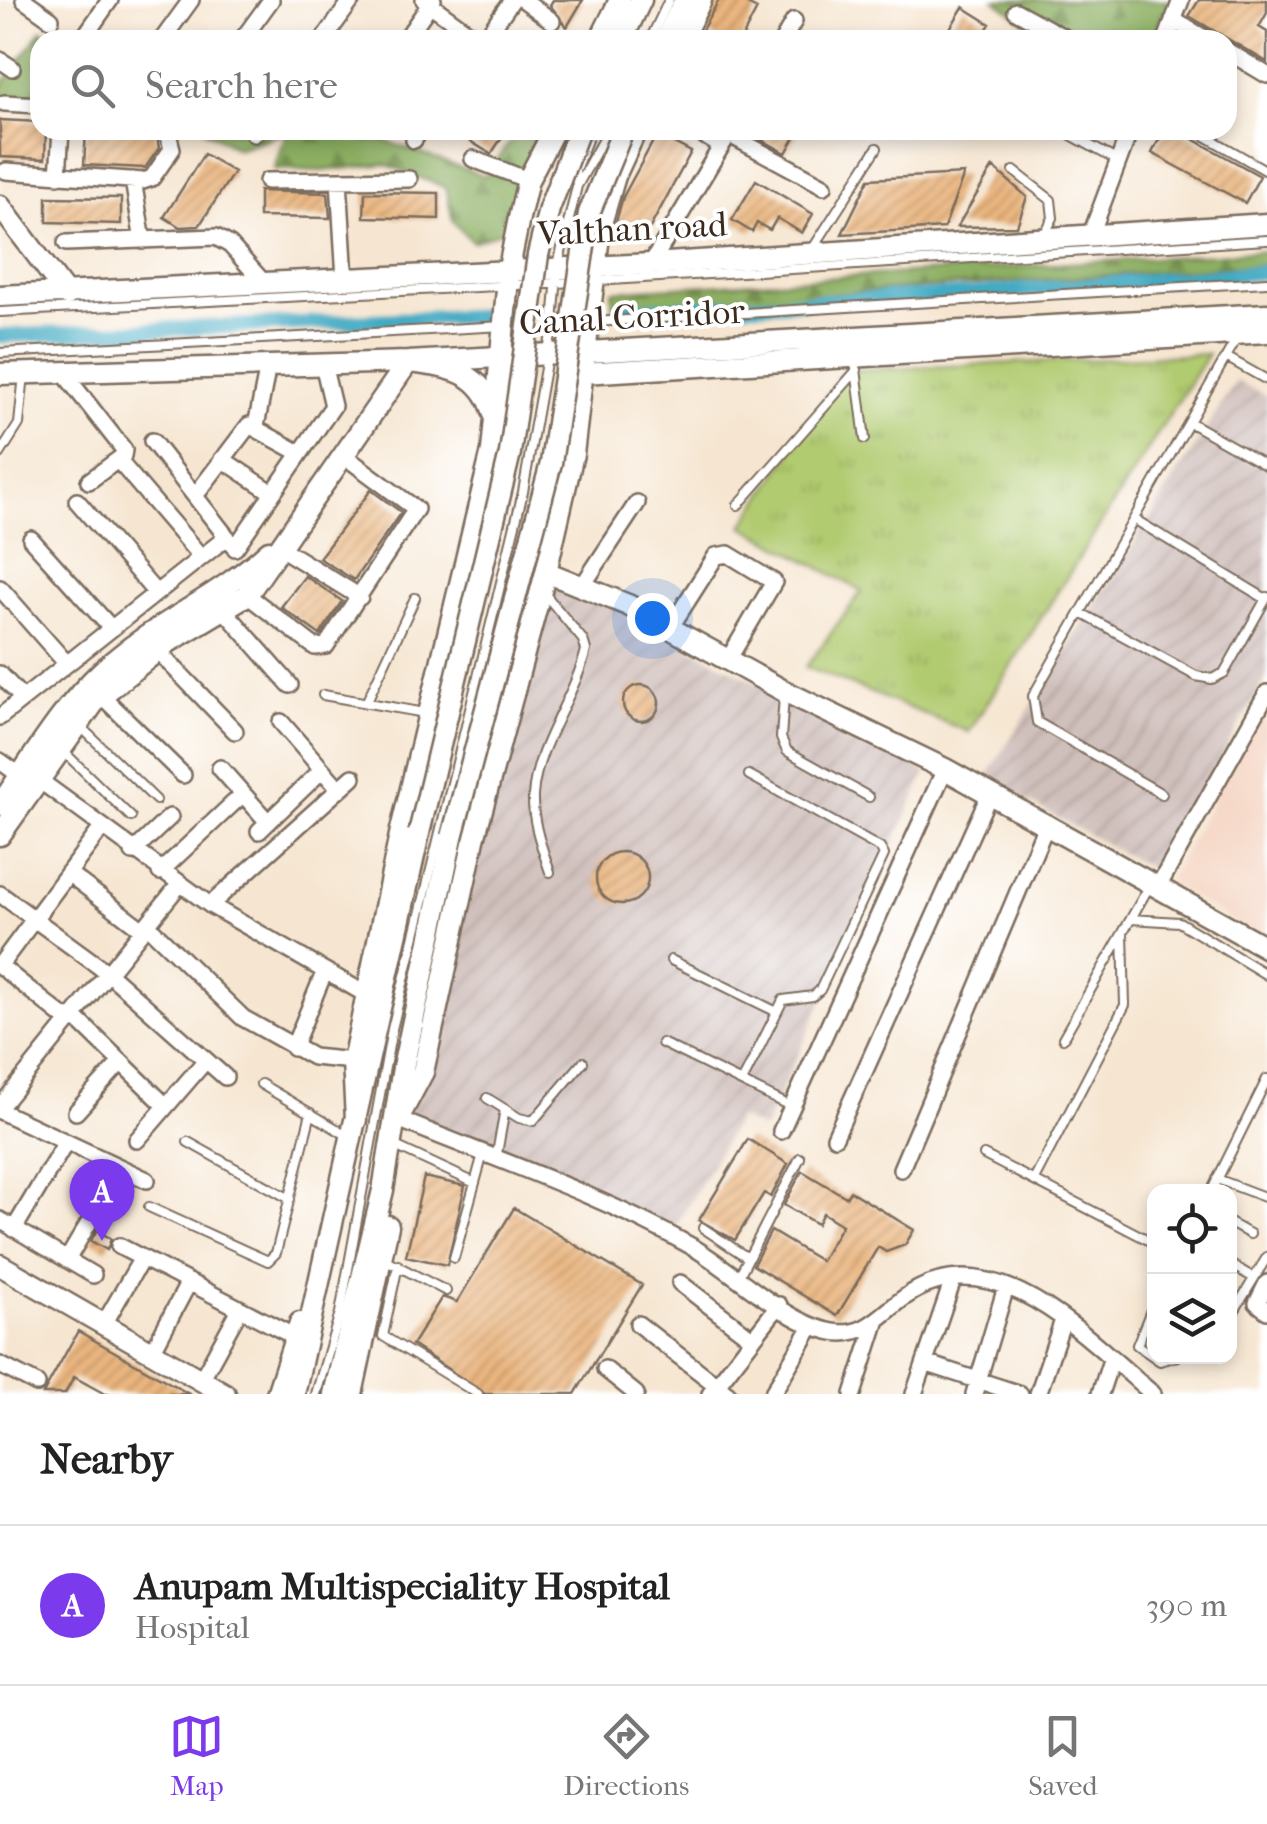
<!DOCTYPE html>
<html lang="en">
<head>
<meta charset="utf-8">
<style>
	body { margin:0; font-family:"IM FELL French Canon",serif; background:#f2f2f2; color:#222 }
	.controls { position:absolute; right:30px; bottom:30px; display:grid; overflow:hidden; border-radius:20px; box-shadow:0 5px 15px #0003 }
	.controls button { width:90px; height:90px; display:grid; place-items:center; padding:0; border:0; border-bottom:2px solid #e0e0e0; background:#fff; color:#222; font:50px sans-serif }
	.you { position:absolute; left:652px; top:618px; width:35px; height:35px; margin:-25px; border:8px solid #fff; border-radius:50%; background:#1a73e8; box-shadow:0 0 0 15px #1a73e833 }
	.badge { display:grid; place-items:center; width:65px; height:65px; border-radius:50%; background:#7c3aed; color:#fff; font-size:32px; font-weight:700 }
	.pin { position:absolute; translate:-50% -82px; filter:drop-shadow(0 2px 5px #0008) }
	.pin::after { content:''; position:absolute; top:52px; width:35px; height:30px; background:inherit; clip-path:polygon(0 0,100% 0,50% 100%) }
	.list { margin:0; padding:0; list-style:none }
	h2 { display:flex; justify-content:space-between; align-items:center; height:130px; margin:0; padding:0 40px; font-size:42px }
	h2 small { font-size:32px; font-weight:400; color:#767676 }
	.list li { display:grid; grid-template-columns:65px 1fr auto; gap:30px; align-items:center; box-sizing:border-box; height:160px; padding:0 40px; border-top:2px solid #e0e0e0 }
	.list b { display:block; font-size:38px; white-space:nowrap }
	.list p { margin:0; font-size:32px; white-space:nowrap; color:#767676 }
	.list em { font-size:32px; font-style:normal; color:#767676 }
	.icon { flex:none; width:55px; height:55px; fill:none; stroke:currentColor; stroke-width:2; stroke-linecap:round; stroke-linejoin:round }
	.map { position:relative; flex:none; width:1267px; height:1394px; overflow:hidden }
	.search { position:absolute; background:#fff; box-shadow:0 5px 15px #0003; left:30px; right:30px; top:30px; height:110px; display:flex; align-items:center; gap:25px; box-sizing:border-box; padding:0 35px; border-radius:30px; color:#767676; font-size:38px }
	.sheet { height:290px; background:#fff }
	nav { display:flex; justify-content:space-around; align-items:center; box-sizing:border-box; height:140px; border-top:2px solid #e0e0e0; background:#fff; font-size:28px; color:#767676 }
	nav a { display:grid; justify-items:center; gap:5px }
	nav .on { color:#7c3aed }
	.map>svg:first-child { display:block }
	.built { fill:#f4d3c0 }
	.industrial { fill:url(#industrial-furrows) }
	.grass { fill:url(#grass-tufts); stroke:#767a47; stroke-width:2.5 }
	.forest { fill:url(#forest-firs); stroke:#646c40; stroke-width:2.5 }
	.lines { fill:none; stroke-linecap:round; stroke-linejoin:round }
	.canal { stroke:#43aac3; stroke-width:15 }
	.building { fill:url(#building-hatch) }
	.lane-casing { stroke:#7c6c5d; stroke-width:12 }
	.street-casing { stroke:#7c6c5d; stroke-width:20 }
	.secondary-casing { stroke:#7c6c5d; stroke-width:25 }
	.lane { stroke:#fff; stroke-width:8 }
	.street { stroke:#fff; stroke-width:15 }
	.secondary { stroke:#fff; stroke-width:20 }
	.secondary-bridge-casing { stroke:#7c6c5d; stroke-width:25; stroke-linecap:butt }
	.secondary-bridge { stroke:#fff; stroke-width:20 }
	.labels { text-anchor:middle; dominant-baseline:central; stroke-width:8; stroke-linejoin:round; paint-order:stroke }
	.street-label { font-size:35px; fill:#3b2a1e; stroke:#fff }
</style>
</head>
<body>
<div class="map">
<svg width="1267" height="1394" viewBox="0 0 1267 1394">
	<defs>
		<pattern id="industrial-furrows" width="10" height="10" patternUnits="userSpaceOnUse" patternTransform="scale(2.5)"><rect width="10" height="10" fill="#d0c0bc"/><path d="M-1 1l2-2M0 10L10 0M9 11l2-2" fill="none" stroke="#b4a5a1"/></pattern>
		<pattern id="grass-tufts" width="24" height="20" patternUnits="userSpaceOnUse" patternTransform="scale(2.5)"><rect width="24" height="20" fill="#b1cb70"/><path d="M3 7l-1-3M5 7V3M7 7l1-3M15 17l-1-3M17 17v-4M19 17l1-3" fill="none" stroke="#99ae61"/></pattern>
		<pattern id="forest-firs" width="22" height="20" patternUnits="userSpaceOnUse" patternTransform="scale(2.5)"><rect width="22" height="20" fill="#8caf62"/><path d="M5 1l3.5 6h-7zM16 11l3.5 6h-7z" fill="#748f50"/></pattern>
		<pattern id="building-hatch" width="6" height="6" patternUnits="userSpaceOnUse" patternTransform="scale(2.5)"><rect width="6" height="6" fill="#ebb67f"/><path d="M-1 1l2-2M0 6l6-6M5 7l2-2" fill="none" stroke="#c09467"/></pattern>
	</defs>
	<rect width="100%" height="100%" fill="#fff"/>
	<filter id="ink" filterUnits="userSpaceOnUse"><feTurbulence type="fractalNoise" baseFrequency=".01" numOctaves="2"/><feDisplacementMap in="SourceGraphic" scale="20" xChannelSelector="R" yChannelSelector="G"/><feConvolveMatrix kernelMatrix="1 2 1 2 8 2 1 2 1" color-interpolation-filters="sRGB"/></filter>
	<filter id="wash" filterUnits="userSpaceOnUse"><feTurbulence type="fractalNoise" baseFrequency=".0048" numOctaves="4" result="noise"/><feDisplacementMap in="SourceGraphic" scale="40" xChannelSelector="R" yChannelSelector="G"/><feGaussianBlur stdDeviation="2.25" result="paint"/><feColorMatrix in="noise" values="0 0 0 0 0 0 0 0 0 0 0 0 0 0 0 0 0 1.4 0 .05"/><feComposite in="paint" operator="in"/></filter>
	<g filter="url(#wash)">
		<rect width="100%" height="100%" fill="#f6e6d1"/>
		<path class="built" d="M1267 703V941L1167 882Z"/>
		<path class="industrial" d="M1236 381 1267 396V676L1156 872 986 778Z
			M550 581 613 607 926 772 764 1129 738 1118 672 1232 403 1117Z"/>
		<path class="grass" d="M1208 354 969 732 806 667 862 591 743 526 843 371Z"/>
		<path class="forest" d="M995 0H1170L1152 40H1051Z
			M42 30 56 40H40V101L0 100V88Z
			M205 130H355L485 176 519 130H549L511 228 473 242 453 222 446 188 385 164 322 171 274 169 287 132 237 149Z
			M1267 251V265L712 302 613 315 612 291Z"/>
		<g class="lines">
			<path class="canal" d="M620 310 949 296 1267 272
				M0 336 479 316"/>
		</g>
		<g id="blocks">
			<path class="building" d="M553 0H583L567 27 550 5Z
				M719 0H739L757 9 741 40H720L702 30Z
				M1199 0H1267V13L1259 27 1267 32V62L1189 16Z
				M963 7 990 24 980 40H943Z
				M0 120 40 122V130H46L45 159 0 157Z
				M86 130H156L159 148 145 168 84 165Z
				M452 130H507L491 154Z
				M755 130H799L786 153 753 135Z
				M1164 130H1177L1260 176 1245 203 1152 153Z
				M657 134 691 152 645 237 616 222 623 197Z
				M204 154 234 172 199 226 180 227 164 217Z
				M993 167 1027 197 1017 226 957 227Z
				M964 174 944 228 842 234 869 179Z
				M756 180 813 214 802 233 777 218 770 230 757 223 752 232 732 220Z
				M259 191 328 193 330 218 259 217Z
				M365 192 439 193V219L364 217Z
				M47 197 121 198V224L47 222Z
				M371 490 401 512 354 580 319 558Z
				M305 576 342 601 320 635 281 607Z
				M623 703a18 18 0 1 1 36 0a18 18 0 1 1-36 0Z
				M596 878a26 26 0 1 1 52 0a26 26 0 1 1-52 0Z
				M748 1139 788 1164 771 1197 764 1193 735 1240 699 1220Z
				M802 1171 846 1197 850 1191 914 1230 905 1245 886 1252 878 1247 837 1316 753 1265 771 1231 821 1261 842 1225 823 1213 817 1224 784 1205Z
				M424 1177 465 1186 447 1265 406 1256Z
				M514 1208 642 1285 575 1394H485L412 1345 442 1297 457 1302Z
				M97 1230 111 1239 107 1250 91 1241Z
				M78 1331 189 1394H105L74 1377 65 1394H43Z"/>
		</g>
	</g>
	<g filter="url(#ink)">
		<use href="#blocks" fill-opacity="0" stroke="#7c6c5d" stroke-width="2.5"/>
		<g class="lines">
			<g class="lane-casing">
				<path id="lane" d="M650 40 669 0
					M1062 130 1118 161
					M1195 130 1267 171
					M1014 171 1051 200 1053 218 1044 235
					M577 186 608 130
					M812 250 877 148
					M594 281 1267 240
					M0 312 575 282
					M593 322 1267 282
					M0 353 504 326
					M1226 357 1267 380
					M856 369 865 439
					M1189 422 1267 466
					M0 454 19 424 24 374
					M738 505 857 370
					M1134 519 1266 599
					M544 593 583 640 586 650C574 699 536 745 533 796 532 822 542 848 550 872
					M1081 613 1196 676 1212 679 1224 673 1267 597
					M323 695 425 713
					M784 696 781 738 787 751 869 797
					M366 703 415 598
					M80 726 156 800
					M63 751 131 817
					M1162 794 1037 722 1033 696 1238 336
					M1131 919 1179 922 1267 975
					M671 960 777 1012
					M1063 1038 1150 885
					M662 1043 792 1107
					M742 1082 783 1000 813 996 820 990 884 855 880 848 749 775
					M261 1084 350 1137
					M487 1098 519 1118 533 1121 583 1062
					M188 1142 290 1199
					M393 1145 475 1183
					M984 1155 1154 1243
					M496 1159 505 1109
					M1217 1179 1267 1198
					M1034 1180 1125 1005 1123 933
					M1211 1192 1267 1079
					M149 1207 268 1261 276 1253 311 1113
					M1230 1223 1250 1234
					M703 1228 748 1258
					M382 1258 446 1291
					M454 1258 483 1154
					M1230 1264 1254 1278
					M398 1265 383 1336 478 1394
					M738 1278 800 1158
					M1154 1303 1137 1345 1160 1361 1178 1356
					M1230 1318 1267 1257
					M316 1394 340 1313 392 1029 523 492 553 323 558 265 577 186 575 170 591 130"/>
			</g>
			<g class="street-casing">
				<path id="street" d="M24 0 51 19
					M424 0 479 40
					M524 0 552 21
					M1016 11 1069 40
					M1173 20 1208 40
					M82 40 110 0
					M162 40 191 0
					M242 40 271 0
					M323 40 352 0
					M405 40 433 0
					M484 40 512 0
					M783 40 794 21
					M1166 40 1181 0
					M1227 51 1267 75
					M0 60 12 68
					M4 103 40 105
					M695 130 721 146
					M254 134 257 130
					M728 134 824 186
					M414 140 420 130
					M473 159 528 180
					M6 171 143 181 152 178 172 149 167 130
					M58 176 61 130
					M133 180 143 241
					M339 180 345 279
					M267 181 409 179
					M1090 237 1130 130
					M66 243 216 237 230 245 264 283
					M651 264 731 130
					M63 372 124 450 123 456 89 481
					M256 426 268 366
					M152 441 233 545
					M222 459 273 493
					M118 460 201 557
					M195 496 249 425 300 453
					M77 501 156 593
					M31 539 111 628
					M279 547 360 597
					M235 548 333 406 323 364
					M583 585 637 503
					M0 588 67 664
					M247 595 315 647 326 646 416 509 343 455
					M225 611 290 685
					M670 628 716 556 728 554 774 582 728 660
					M157 650 235 731
					M0 674 23 699
					M101 695 183 775
					M0 717 227 537
					M281 722 339 789
					M0 761 29 782
					M220 768 268 822
					M39 780 210 905 367 995
					M259 831 322 770
					M133 852 170 817
					M160 872 243 794
					M68 873 143 930
					M1159 885 1267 693
					M0 894 108 973 225 1077
					M210 905 353 777
					M147 925 243 1018 313 1057 353 1061
					M0 965 101 829
					M0 966 61 1015 81 1023 166 1106
					M293 1048 324 973
					M0 1107 179 885
					M0 1111 147 1180
					M76 1112 121 1062
					M398 1119C495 1159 599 1194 691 1246 733 1270 786 1324 833 1332 865 1338 883 1313 905 1297 995 1234 1090 1342 1153 1394
					M781 1131 945 769
					M835 1137 990 793
					M137 1140 206 1060
					M901 1169 1047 823
					M0 1220 93 1275
					M14 1229 66 1142
					M119 1246 297 1338
					M67 1260 121 1168
					M680 1283 753 1339
					M1267 1283 1257 1303 1267 1311
					M104 1324 142 1258
					M638 1324 728 1394
					M152 1352 189 1282
					M925 1363 1020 1394
					M0 1365 37 1384
					M605 1369 636 1394
					M201 1380 240 1309
					M710 1394 779 1305
					M772 1394 812 1326
					M853 1394 876 1323
					M914 1394 953 1280
					M974 1394 1006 1287
					M1038 1394 1063 1320
					M1100 1394 1111 1360"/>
			</g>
			<g class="secondary-casing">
				<path id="secondary" d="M600 40 620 0
					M622 40 641 0
					M665 40 685 0
					M681 40 701 0
					M0 206 67 295
					M0 296 651 264 1267 224
					M583 373 1267 332
					M0 374 408 362 1267 314
					M546 572 628 605 784 691 945 769 1267 948
					M0 805C32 760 61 709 102 671 153 624 218 598 269 551
					M0 835 96 700 167 643 247 595 408 362C448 367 482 370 494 414
					M398 1119 423 1072 474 839 546 572 573 454 600 227 615 176 636 130
					M356 1120 353 1061 401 830 492 451 509 268 519 218 528 180 554 130
					M0 1265 225 1394
					M277 1394 300 1323
					M294 1394 419 833
					M334 1394 383 1190 403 1068 452 837
					M352 1394 388 1226"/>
			</g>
			<use href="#lane" class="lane"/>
			<use href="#street" class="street"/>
			<use href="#secondary" class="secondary"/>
			<g class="secondary-bridge-casing">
				<path id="secondary-bridge" d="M419 833 510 453 538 255 549 209 579 130
					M452 837 551 463 589 213 623 130"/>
			</g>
			<use href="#secondary-bridge" class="secondary-bridge"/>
		</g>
	</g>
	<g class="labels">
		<g class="street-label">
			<text transform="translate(632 229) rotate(-3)">Valthan road</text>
			<text transform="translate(632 317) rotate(-3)">Canal Corridor</text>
		</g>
	</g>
</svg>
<div class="controls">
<button><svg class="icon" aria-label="locate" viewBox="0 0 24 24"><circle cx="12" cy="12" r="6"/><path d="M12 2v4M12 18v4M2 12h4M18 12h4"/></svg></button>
<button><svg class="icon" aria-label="layers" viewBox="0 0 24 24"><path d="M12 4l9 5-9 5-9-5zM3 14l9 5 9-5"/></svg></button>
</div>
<div class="you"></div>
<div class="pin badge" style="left:102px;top:1241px">A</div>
<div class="search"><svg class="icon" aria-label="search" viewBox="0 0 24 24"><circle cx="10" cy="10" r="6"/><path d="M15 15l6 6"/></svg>Search here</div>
</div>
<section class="sheet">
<h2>Nearby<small></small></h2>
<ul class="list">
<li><span class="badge">A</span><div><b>Anupam Multispeciality Hospital</b><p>Hospital</p></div><em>390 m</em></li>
</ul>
</section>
<nav>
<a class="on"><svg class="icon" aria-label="map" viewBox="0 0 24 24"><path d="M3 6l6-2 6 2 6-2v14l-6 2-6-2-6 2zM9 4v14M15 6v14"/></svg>Map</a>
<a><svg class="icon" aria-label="directions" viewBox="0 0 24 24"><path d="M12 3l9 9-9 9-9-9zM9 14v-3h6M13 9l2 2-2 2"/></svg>Directions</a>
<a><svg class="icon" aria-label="saved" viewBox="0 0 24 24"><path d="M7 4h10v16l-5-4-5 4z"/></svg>Saved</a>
</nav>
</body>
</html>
